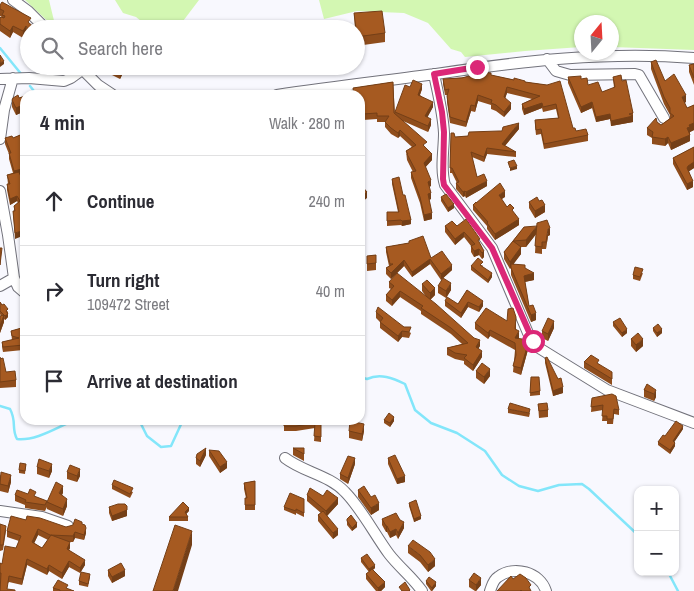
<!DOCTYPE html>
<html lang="en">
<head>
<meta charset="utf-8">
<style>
	body { margin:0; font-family:"Archivo Narrow",sans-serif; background:#f7f7f7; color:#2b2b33 }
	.controls { position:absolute; right:15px; bottom:15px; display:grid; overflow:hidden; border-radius:10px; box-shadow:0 1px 4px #0004 }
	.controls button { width:45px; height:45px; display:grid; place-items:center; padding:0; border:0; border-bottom:1px solid #e1e1e2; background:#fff; color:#2b2b33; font:25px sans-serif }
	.compass { position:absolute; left:574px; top:15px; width:45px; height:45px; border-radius:50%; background:#fff; box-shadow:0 1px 4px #0004; rotate:18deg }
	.stop { position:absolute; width:15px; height:15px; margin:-11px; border:4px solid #db2777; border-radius:50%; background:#fff }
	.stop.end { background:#db2777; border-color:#fff; box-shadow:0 1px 5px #0008 }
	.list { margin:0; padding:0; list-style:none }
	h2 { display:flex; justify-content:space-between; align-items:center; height:65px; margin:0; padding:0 20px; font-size:21px }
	h2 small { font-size:16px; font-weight:400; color:#7c7c81 }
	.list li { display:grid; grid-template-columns:32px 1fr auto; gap:15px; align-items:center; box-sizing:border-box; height:90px; padding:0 20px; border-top:1px solid #e1e1e2 }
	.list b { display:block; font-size:19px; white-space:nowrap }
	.list p { margin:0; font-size:16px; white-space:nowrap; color:#7c7c81 }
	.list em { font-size:16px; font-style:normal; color:#7c7c81 }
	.icon { flex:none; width:28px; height:28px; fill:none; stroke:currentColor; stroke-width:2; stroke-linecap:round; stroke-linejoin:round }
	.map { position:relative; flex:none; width:694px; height:591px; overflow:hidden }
	.search { position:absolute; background:#fff; box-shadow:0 1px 4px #0004; left:20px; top:20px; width:345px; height:55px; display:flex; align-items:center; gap:12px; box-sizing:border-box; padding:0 18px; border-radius:28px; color:#7c7c81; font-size:19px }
	.panel { position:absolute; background:#fff; box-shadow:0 1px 4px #0004; left:20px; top:90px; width:345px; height:335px; border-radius:15px }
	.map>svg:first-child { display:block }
	.green { fill:#d3f7b2 }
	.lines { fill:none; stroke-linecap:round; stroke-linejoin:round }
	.stream { stroke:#83e6fa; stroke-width:2.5 }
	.minor-casing { stroke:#72727b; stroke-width:12 }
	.minor { stroke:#fff; stroke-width:10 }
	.wall { fill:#8f4d1c; fill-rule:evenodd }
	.shaded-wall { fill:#743f17 }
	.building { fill:#a65a21; stroke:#743f17 }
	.route { stroke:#db2777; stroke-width:6 }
</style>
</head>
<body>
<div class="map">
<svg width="694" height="591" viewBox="0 0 694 591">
	<rect width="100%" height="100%" fill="#f8f8fe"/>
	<path class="green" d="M25 0H49L56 29Z
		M115 0H199L177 29H151L136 17 123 13Z
		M319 0H694V50L612 47V22H582L581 47 525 51 465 57 461 52 451 49 428 23 404 13 357 11 324 19Z"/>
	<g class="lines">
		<path class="stream" d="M0 48 22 75
			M30 86 37 95
			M360 377 367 379C380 373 393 378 405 384L415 410 431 423 457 433 485 451 502 475 519 486 538 491 559 485 582 484 589 489 638 535
			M0 406 10 409C17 422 11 428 17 439 37 441 57 427 75 420
			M139 420 147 436 161 447 171 446 183 420
			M668 572 678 591"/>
		<g class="minor-casing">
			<path id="minor" d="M13 0 28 11 46 29
				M547 59 556 71 570 75 635 74 639 75 664 118
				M79 66 98 85 113 95
				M434 74C438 94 443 113 444 133 444 150 440 169 445 185L492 248 528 333 539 348 607 390 694 423
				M0 79 29 78 64 81 71 78 82 70
				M277 95C330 87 383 81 436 74 522 61 607 51 694 58
				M0 139 4 110 13 78
				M0 191 8 235 14 278 18 287 25 293
				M0 286 14 278
				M285 458C303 472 329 475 345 492 361 508 375 535 389 554 399 567 412 577 422 591
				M0 511 42 517 68 526
				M490 591C492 586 493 580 498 577 514 565 540 572 546 591"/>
		</g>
		<use href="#minor" class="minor"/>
	</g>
	<path class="wall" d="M0 5 29 29V36L26 32 23 38 13 32 10 38 0 31V18L2 17 0 16Z
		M354 13 385 33V42L356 46V29H355Z
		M651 62 665 81 686 102 684 103 687 108 694 105V130L690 132V141L671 150 668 143 665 146 652 144V138L647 135V128L657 122 661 125 670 118V115L664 104 651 69Z
		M694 64V85L689 72V65Z
		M57 66H69V69L62 74Z
		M125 66V69L120 79 112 75V68Z
		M491 75 525 82 547 85 573 128 576 131 588 135V141L544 149 541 134 536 135 535 126V120L558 118 556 109 543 112 542 108 524 115 522 109V104L532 99 507 93 505 98 511 109 504 117 496 111 491 109V105L478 101 475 112 471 111 466 127 450 123 447 102V95H445L443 84V79Z
		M568 77 581 79 588 85 602 92 614 88 613 77 622 81 633 113V122L611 126 610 119 596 122 592 108 581 113 568 83Z
		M393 82 395 113V112L410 87 422 89 420 95 433 107 427 117 431 125 428 132 403 121 426 148 432 160 425 167 431 186 429 187 431 199 429 200 432 219 424 221 420 203 411 178V172H413L407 160 406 151 412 147 400 136 398 138 391 134 385 127V122H377V119L363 120 362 102H360V95H353V88Z
		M25 96V111L16 115 12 107V100L19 98Z
		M25 121V132L23 128V122Z
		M519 129 505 146 516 152V157L487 154 484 162 472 157 477 177 487 186 466 198 465 196 463 197 456 189V183H457L452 173H450L451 133 455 137 468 136Z
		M25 133V171L22 172V175H20L24 184 15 239 13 211H14V206L18 203 17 201 10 205 7 190V184H8L7 175 13 173 9 159V154L5 144V138H13Z
		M694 147V168L689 171 693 187 687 190 673 164V158Z
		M392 179 403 195 411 224 402 226 401 225 387 226V212H398L392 184Z
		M441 197 454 208 448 212 441 201Z
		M505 197 501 199 507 207 514 213 519 225 495 240 487 229V226L473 210V205Z
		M539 201 545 212 535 218 529 208V202Z
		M445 226H457L480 244 484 257 482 259 479 255 474 257 471 252V246L464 237 455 245 445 232Z
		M524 227 550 235 548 236 546 249H542V254L535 253 536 234 526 247H521V254L513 264 525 268 534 280 525 282 529 306 536 320 531 322 511 275V267L510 269 504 259V252Z
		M409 241 431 258 452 270 441 280 430 264 412 277 404 266 391 279 386 274V268L389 266 386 252V247L409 243Z
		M376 255V270L367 271V256Z
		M21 259 25 260V277L21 276Z
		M483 265 482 266 492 277 488 283 471 270V266Z
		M643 273 640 281 633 279V275Z
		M389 282 428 299 422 291V284L435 295 430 300 480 346 478 348 482 357 473 371 464 364V361L455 359 447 355V348L462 344 451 334 421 314V311L400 297 392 306 386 301V295L391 289 389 288Z
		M438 286 451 290 446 298 438 293Z
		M467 290 483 306 479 312 468 307 461 318 445 306V301L458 304Z
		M0 302 8 312V317L5 320 4 319V322L0 333V316H1L0 314Z
		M376 312 411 333 409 338 402 337 398 342 380 328V322L376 318Z
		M507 321 516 323V330L518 338 529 346 521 375 513 372 515 350 490 336 488 339 475 329V323Z
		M613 322 627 333 622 337 613 326Z
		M25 327V364H23V350L3 352 2 347V342L12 340 11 331Z
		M554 328 548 341 542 338V331Z
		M653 328 662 333 657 337 653 331Z
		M631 339 643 346 636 352 631 346Z
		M0 357 6 372 16 380V387L0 388Z
		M545 358 558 379 563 393 553 396 545 363Z
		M584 362 599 364 612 379V385L584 368Z
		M476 371 490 376 484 384 476 378Z
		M531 377 540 391V395L530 396Z
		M647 384 656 397 654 401 644 397V390Z
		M592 398 619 410V415L614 414 613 424H607V421H602L603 410 591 412Z
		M538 404 548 410V417L539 418Z
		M508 409 530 413 529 417 508 413Z
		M284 420H321V442L314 441 315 428 296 431H284Z
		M384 420 394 421 390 427 384 423Z
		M683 429 674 442 675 446 670 454 658 445V442L665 436Z
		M349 431H364L362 441 349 438Z
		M293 448H304V461L293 455Z
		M209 450 227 468 220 473 209 456Z
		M206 455 200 467 196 464V458Z
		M388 458 405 482 397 484 388 464Z
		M26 464 25 474 19 473V470Z
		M355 464 348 484 340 479V474Z
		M37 467 52 471 49 478 37 474Z
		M67 472 80 476 77 482 67 479Z
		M0 475 11 482 8 493 0 491Z
		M255 481V510H245V498H246L244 489V483Z
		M112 485 133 492 130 498 112 489Z
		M358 490 379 510 371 515 358 497Z
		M63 493 62 495 67 506 63 516 47 509V502Z
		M15 495 36 497 47 501V507L45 511 25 508V505L15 501Z
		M307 495 323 496 338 504 327 516 338 535 333 539 318 521V515L321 513 307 501Z
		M304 499V517L296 513V515L284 510V507Z
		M409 503 421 519 414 522 409 506Z
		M109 507 127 512V516L112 521 109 513Z
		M189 511 186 514 188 517V521H169V517Z
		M347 519 357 527 352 531 347 525Z
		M382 519 404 528 398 539 396 535 390 538 387 532H386L382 525Z
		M26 520 66 527 82 524 86 533 84 540 75 538 73 542H68L70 548 69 550 85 565 80 573 69 567 62 579 49 571 47 575 27 565 22 585 9 582 0 591V563L2 564 16 548 19 541 7 537V531ZM38 535 48 540 42 548 34 543Z
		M0 524 6 531 3 550 0 551Z
		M408 546 435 566 428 572 420 562 408 553Z
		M361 558 375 568 373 570 385 587 381 591H376L366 579V574L369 572 361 562Z
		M108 570 125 576 112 583 108 576Z
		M90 577 88 587 79 585V581Z
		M469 580 481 585 476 591H475L469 587Z
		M426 581 436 586 432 591H431L426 584Z
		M53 588 68 589 74 591H53Z"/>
	<path class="shaded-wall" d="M13 26V32L10 38V31Z
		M26 26V32L23 38V31Z
		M4 61V64L0 67V63Z
		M63 66H69V69L62 74Z
		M123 66H125V69L120 79V72Z
		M422 84V89L418 100V95Z
		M507 87V93L504 102V97Z
		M478 95V101L475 112V106Z
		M686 95V102L682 104V97Z
		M433 102V107L425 122V116Z
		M592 102V108L581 113V107Z
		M511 103V109L504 117V112Z
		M542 103V108L524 115V109Z
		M25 104V111L16 115V108Z
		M471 105V111L466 127V122Z
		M610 114V119L596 122V117Z
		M633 116V122L611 126V121Z
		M431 119V125L428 132V126Z
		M519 123V129L502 149V144Z
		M694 123V130L690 132V133L687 135V128L689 125Z
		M400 130V136L398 138V133Z
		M690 135V141L671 150V143Z
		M668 137V143L665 146V139Z
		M487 148V154L484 162V157Z
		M432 154V160L424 169V163Z
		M694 162V168L688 172 687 168 688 166Z
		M25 165V171L22 172V175L14 177V171L21 166Z
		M517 166V169L510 171V168Z
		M431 180V186L428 187V182Z
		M487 181V186L466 198V192Z
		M693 181V187L687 190V184Z
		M465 191V196L463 197V192Z
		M505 191V197L499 201V195Z
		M367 192V198L361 203V198Z
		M431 193V199L428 200V194Z
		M17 196V201L10 205V199Z
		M454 204V208L448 212V208Z
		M545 205V212L535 218V211Z
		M432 213V219L424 221V215Z
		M519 219V225L495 240V234Z
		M411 220V224L402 226V221Z
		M537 226V233L526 247V240Z
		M550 228V235L548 236 546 249 548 229Z
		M25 230V235L15 239V233Z
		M464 232V237L455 245V239Z
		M521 247V254L510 269V262Z
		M479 249V255L474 257V251Z
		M484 251V257L482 259V253Z
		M430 259V264L412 277V272Z
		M404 260V266L391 279V273Z
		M452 265V270L441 280V274Z
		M492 273V277L488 283V280Z
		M534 273V280L524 282V276Z
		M451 283V290L446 298V291Z
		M435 288V295L430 300V293Z
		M400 291V297L392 306V300Z
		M483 301V306L479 312V307Z
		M468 302V307L461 318V313Z
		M536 313V320L531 322V315Z
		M8 314V317L5 320V316Z
		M4 315V322L0 333V326Z
		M554 321V328L548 341V334Z
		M627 329V333L622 337V333Z
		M662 329V333L657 337V333Z
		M490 330V336L488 339V333Z
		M402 331V337L398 342V336Z
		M519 331V338L515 344V338Z
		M643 339V346L636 352V345Z
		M480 340V346L476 353V347Z
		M529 340V346L521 375V368Z
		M482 351V357L473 371V365Z
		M490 369V376L484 384V377Z
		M563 387V393L553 396V391Z
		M656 390V397L654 401V394Z
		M394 417V421L390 427V423Z
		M364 424V431L362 441V434Z
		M683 426V429L673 444V441Z
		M675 443V446L670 454V450Z
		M206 448V455L200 467V461Z
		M355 458V464L348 484V478Z
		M227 462V468L220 473V467Z
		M52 464V471L49 478V471Z
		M80 469V476L77 482V476Z
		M11 475V482L8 493V486Z
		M405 476V482L397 484V479Z
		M63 486V493L59 500V493Z
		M338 498V504L326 517V511Z
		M67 499V506L63 516V509Z
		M379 503V510L371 515V508Z
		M127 506V516L112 521V516Z
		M189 508V511L185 515V512Z
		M421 516V519L414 522V519Z
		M404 522V528L398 539V533Z
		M357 523V527L352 531V528Z
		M386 526H387V532H386Z
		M86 528V533L84 540V535Z
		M38 529V535L32 548V542Z
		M338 529V535L333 539V533Z
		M396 529V535L390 538V532Z
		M192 531V545L178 591H173Z
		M75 532V538L73 542V536Z
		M70 542V548L67 554V549Z
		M27 559V565L22 585V579Z
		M435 559V566L428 572V565Z
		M85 560V565L80 573V568Z
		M69 561V567L62 579V573Z
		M49 565V571L47 575V569Z
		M375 565V568L369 572V569Z
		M125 570V576L112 583V577Z
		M481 578V585L476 591V585Z
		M385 582V587L381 591H378V588Z
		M436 582V586L432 591V588Z"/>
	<path class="building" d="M2 2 31 18 28 22 36 29H29V30L26 26 23 31 13 26 10 31 0 24V18L1 17 4 18 5 16 2 15 4 11 0 9V5Z
		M382 11 385 33 356 37V29L354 13Z
		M0 55 4 61 0 63Z
		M656 60 665 81 674 74 686 95 682 97 687 108 694 105V123L689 125 690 127 687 128 690 135 671 143 668 137 665 139 652 137 653 132 647 128 656 118 657 122 661 125 674 116 670 113V108L664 97 651 62Z
		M694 64V78L689 65Z
		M113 66H123L120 72 112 68Z
		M479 72 491 73V75L514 80V78L525 81V82L547 85 560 81 573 128H575L576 131 586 129 588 135 544 144 541 129 536 130 535 120 559 118 556 104 543 107 542 103 524 109 522 104 540 96 507 87 504 97 511 103 504 112 496 105 491 103 492 100 478 95 475 106 471 105 466 122 450 117 447 96 449 89 445 90 443 79 462 78 479 73Z
		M621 75 622 81 626 80 633 113 629 114 633 116 611 121 610 114 596 117 592 102 581 107 568 77 581 76V79L587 78 588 85 598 82 602 92 615 87 613 77Z
		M413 80 422 84 418 95 433 102 425 116 431 119 428 126 395 112 405 85 410 87Z
		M393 82 394 113 427 142 423 145 432 154 424 163 431 180 428 182 431 193 428 194 432 213 424 215 420 197 411 172 416 171 407 154H408L406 151 416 145 400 130 398 133 391 128 385 122 389 116H377V113L363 114 362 96H360V95H354L353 88Z
		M18 95 19 98 25 96V104L16 108 12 100 13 98Z
		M519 123 502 144 516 152 487 148 484 157 471 152 477 177 484 174 487 181 466 192 465 191 463 192 456 183 459 182 452 168H450L451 133H454L455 137 468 136 469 132 499 131H502L503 127Z
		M25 133V165L21 166 22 169 14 171 9 153H11L5 138 12 136 13 138Z
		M694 147V162L688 166 687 168 693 181 687 184 673 158Z
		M514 160 517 166 510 168 508 162Z
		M19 172 24 184H25V230L15 233 13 211H15L14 206 20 201 17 196 10 199 7 184H10L7 175Z
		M399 177 403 195H405L411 220 402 221 401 220 387 221V212H399L392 179Z
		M500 183 505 191 499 195 507 207 510 204 514 208 512 210 519 219 495 234 487 223 488 222 473 205 476 202V203Z
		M360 184 367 192 361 198 360 196Z
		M446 194 454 204 448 208 441 197Z
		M537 197 539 201 542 200 545 205 535 211 529 202Z
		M466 219 480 239 478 240 484 251 482 253 479 249 474 251 471 246 475 244 464 232 455 239 445 226 452 221 457 226Z
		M547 220 550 228 548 229 546 242H542V247L535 246 537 223Z
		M537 226 526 240 513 241 524 227Z
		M423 236 431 258 442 251 452 265 441 274 430 259 412 272 404 260 391 273 386 268 393 264H390L386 247 409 243V241Z
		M513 241 521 247 510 262 504 252Z
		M0 248H2L0 265Z
		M376 255V263L367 264V256Z
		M478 258 483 262 480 265 492 273 488 280 471 266Z
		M21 259 25 260V271L21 270Z
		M511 264 525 265V268L534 273 524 276 529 306 533 305 536 313 531 315 511 268Z
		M635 267 643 269 640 277 633 275Z
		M397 273 436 304 474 338 480 340 476 347 482 351 473 365 464 358 467 355 455 353 447 348 468 343 451 328 421 308 423 306 400 291 392 300 386 295 394 286 389 282Z
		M443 278 451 283 446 291 438 286Z
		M427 280 435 288 430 293 422 284Z
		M467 290 483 301 479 307 468 302 461 313 445 301 447 297 458 304Z
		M0 302 2 305 4 304 8 309 6 311 8 314 5 316 0 311Z
		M378 307 404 327H411L409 332 402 331 398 336 380 322 383 318 376 312Z
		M486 308 507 321 508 309 513 308 516 317 515 329 519 331 515 338 529 340 521 368 513 366 516 355 515 343 490 330 488 333 475 323Z
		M4 315 0 326V316Z
		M548 318 554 321 548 334 542 331Z
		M620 318 627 329 622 333 613 322Z
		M658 324 662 329 657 333 653 328Z
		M25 327V359H23V345L3 347 2 342 19 338 12 336 11 331Z
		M638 333 643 339 636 345 631 339Z
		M591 355 599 360 597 363 612 372V379L584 362Z
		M0 357V359L3 358 6 372 15 371 16 380 0 382Z
		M547 357 558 379 561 378 563 387 553 391 545 358Z
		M482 363 490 369 484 377 476 371Z
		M531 377H539L540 391 530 393Z
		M647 384 656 390 654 394 644 390Z
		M25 394V405H24V395Z
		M612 394 616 396 619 410 614 409 613 419H607V416H602L603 405 591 407 592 398Z
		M510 403 530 409 529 413 508 409Z
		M547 403 548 410 539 411 538 404Z
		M389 413 394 417 390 423 384 420Z
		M284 420H321V437L314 436 315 423 296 426H284Z
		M350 421 364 424 362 434 349 431Z
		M676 421 683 426 673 441 675 443 670 450 658 442 663 435 665 436Z
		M206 448 200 461 196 458 197 454Z
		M293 448H304V454Z
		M209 450 219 451 227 462 220 467Z
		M395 455 405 476 397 479 388 458Z
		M348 456 355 458 348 478 340 474Z
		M39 459 52 464 49 471 37 467Z
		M20 463 26 464 25 471 19 470Z
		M70 465 80 469 77 476 67 472Z
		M1 472 11 475 8 486 0 484Z
		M114 480 133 488 130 494 112 485Z
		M255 481V505H245V498H247L244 483Z
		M56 482 63 486 59 493 67 499 63 509 47 502Z
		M364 486 371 497 375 495 379 503 371 508 358 490Z
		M310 488 323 496 327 490 338 498 326 511 307 495Z
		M30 489 36 492 34 496 47 501 45 505 25 502 26 500 15 495 17 490 28 494Z
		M290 493 304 499V513L296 509V511L284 507Z
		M416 500 421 516 414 519 409 503Z
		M183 502 189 508 185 512 188 517H169Z
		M118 504H125L127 506V510L112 516 109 507Z
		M323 511 338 529 333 533 318 515Z
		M396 513 400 520 404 522 398 533 396 529 390 532 387 526H386L382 519Z
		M351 515 357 523 352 528 347 521V519Z
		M11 516 26 520 27 516 40 518 66 527 73 525 75 519 82 522V524L85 525 86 528 84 535 75 532 73 536 50 535 38 529 32 542 42 548 51 535 70 542 67 549 85 560 80 568 69 561 62 573 49 565 47 569 27 559 22 579 9 576 7 589 15 590V591H0L1 573H0V563L2 564 5 546 16 548 21 536 7 531Z
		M0 524 6 526 3 545H0Z
		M175 525 192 531 173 591H153Z
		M413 540 430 552 435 559 428 565 420 555 408 546Z
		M367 554 375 565 369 569 361 558Z
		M121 563 125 570 112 577 108 570Z
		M372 569 385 582 378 588 366 574Z
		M81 572 90 574 88 584 79 581Z
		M474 573 481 578 476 585 469 580Z
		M520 574 526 578 531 585 529 587 531 591H522L521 590 520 591H497L511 576 513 579Z
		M429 577 436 582 432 588 426 581Z
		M58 580 68 585 66 588 74 591H60V590L53 588Z
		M405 582 410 590 409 591H402L399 587Z"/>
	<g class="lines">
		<path class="route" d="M477 67 434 74 442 112 444 132 443 179 444 185 492 248 533 341"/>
	</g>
</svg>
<div class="controls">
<button>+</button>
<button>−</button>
</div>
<svg class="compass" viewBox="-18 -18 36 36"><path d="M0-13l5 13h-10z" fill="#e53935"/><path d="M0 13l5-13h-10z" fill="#7c7c81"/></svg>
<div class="stop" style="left:533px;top:341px"></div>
<div class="stop end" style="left:477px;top:67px"></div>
<div class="search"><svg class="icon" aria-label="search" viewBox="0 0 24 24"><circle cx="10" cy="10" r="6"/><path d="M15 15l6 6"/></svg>Search here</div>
<section class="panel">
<h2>4 min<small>Walk · 280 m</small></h2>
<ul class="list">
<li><svg class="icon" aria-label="ahead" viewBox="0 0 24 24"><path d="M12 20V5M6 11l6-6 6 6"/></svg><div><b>Continue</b></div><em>240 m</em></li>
<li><svg class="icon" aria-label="right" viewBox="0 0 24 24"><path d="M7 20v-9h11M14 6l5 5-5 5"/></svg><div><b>Turn right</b><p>109472 Street</p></div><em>40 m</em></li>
<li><svg class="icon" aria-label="arrive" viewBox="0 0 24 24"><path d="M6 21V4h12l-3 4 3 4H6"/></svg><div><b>Arrive at destination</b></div></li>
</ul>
</section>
</div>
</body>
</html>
